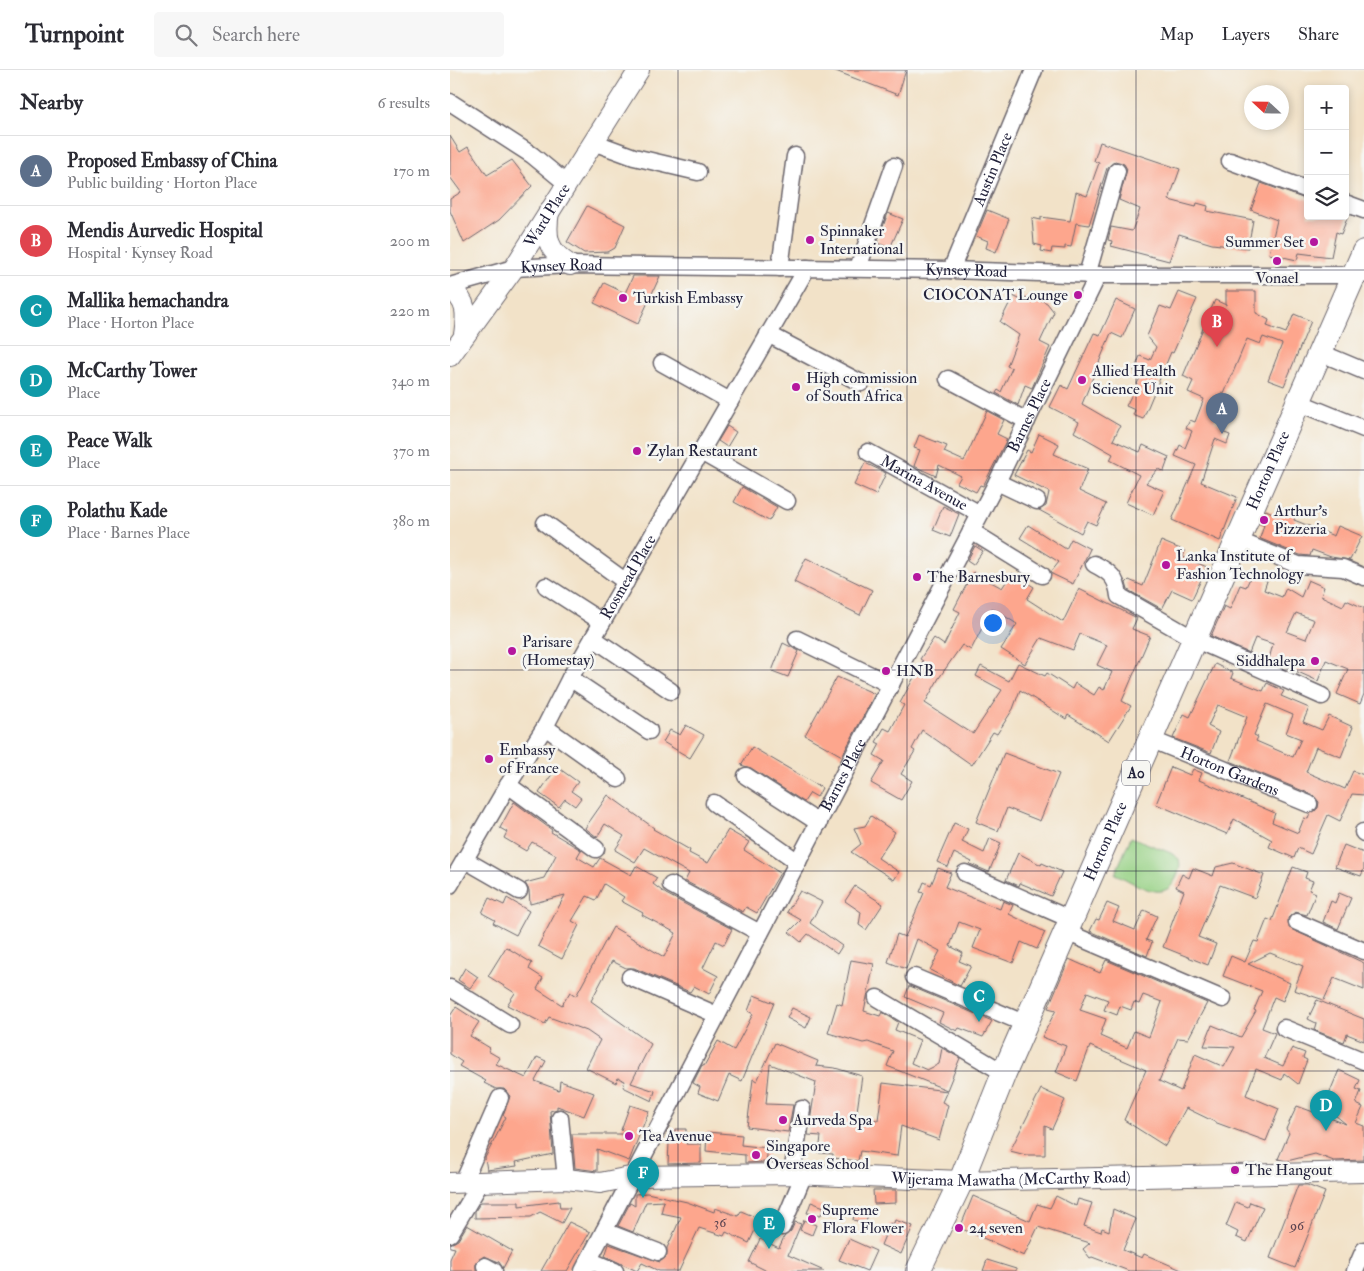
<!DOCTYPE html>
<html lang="en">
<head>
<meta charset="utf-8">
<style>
	body { margin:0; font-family:"IM FELL Double Pica",serif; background:#f7f7f7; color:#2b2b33 }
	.controls { position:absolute; right:15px; top:15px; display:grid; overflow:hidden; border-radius:5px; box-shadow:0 2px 8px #0003 }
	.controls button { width:45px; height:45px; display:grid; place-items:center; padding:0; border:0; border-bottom:1px solid #e1e1e2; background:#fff; color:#2b2b33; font:25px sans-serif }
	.compass { position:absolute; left:794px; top:15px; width:45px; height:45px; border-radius:50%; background:#fff; box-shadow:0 2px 8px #0003; rotate:292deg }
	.you { position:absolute; left:542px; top:552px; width:18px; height:18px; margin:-12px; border:4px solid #fff; border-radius:50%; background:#1a73e8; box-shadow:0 0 0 8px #1a73e833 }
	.badge { display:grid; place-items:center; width:32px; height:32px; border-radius:50%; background:#0f766e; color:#fff; font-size:16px; font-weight:700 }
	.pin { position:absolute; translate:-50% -41px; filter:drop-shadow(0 1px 2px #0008) }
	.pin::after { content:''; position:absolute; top:26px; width:18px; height:15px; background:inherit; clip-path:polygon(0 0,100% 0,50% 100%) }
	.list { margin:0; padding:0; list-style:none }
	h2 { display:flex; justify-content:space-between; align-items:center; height:65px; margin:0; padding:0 20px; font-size:21px }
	h2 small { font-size:16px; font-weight:400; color:#7c7c81 }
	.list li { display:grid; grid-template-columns:32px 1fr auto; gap:15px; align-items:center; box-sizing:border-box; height:70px; padding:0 20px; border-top:1px solid #e1e1e2 }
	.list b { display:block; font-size:19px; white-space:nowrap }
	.list p { margin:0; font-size:16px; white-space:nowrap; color:#7c7c81 }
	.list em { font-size:16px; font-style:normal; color:#7c7c81 }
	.icon { flex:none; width:28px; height:28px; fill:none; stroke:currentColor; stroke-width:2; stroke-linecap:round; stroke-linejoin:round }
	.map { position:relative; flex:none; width:914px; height:1201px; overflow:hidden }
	header { display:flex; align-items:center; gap:30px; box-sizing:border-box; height:70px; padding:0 25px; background:#fff; border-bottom:1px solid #e1e1e2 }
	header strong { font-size:24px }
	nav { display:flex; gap:28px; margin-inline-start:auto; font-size:18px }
	.search { width:350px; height:45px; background:#f7f7f7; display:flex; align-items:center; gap:12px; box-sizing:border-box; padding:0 18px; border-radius:5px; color:#7c7c81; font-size:19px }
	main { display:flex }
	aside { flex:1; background:#fff }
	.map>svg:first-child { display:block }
	.green { fill:#96d184; stroke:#5c7a60 }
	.building { fill:#fda68d; fill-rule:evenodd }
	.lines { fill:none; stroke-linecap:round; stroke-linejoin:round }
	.minor-casing { stroke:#6b656c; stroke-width:19 }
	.major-casing { stroke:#6b656c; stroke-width:22 }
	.highway-casing { stroke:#6b656c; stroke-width:26 }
	.minor { stroke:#fff; stroke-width:16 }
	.major { stroke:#fff; stroke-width:20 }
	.highway { stroke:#fff; stroke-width:24 }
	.grid { fill:none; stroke:#22223b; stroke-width:1; stroke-opacity:0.55 }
	.poi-dot { fill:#b5179e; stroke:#f6f6f2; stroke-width:2 }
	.labels { text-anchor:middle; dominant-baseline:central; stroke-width:5; stroke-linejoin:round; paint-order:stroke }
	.number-label { font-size:14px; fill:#594350 }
	.shield { fill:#f6f6f2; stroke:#626272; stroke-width:1 }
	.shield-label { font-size:15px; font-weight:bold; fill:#22223b }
	.street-label { font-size:16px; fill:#22223b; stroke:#f6f6f2 }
	.poi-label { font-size:16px; fill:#22223b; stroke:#f6f6f2; text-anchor:start }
</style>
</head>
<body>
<header>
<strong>Turnpoint</strong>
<div class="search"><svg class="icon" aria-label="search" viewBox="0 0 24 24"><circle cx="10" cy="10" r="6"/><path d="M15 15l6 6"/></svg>Search here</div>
<nav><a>Map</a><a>Layers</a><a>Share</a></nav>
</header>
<main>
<aside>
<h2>Nearby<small>6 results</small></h2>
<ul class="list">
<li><span class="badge" style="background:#5c6f8a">A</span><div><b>Proposed Embassy of China</b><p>Public building · Horton Place</p></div><em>170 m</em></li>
<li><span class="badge" style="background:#e0444e">B</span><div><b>Mendis Aurvedic Hospital</b><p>Hospital · Kynsey Road</p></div><em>200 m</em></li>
<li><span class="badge" style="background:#0f9aa8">C</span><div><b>Mallika hemachandra</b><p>Place · Horton Place</p></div><em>220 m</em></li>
<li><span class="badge" style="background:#0f9aa8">D</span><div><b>McCarthy Tower</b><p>Place</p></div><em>340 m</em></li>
<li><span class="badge" style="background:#0f9aa8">E</span><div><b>Peace Walk</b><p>Place</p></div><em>370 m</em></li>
<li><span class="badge" style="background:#0f9aa8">F</span><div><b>Polathu Kade</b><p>Place · Barnes Place</p></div><em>380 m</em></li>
</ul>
</aside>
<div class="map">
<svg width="914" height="1201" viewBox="0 0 914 1201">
	<rect width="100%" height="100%" fill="#f6f6f2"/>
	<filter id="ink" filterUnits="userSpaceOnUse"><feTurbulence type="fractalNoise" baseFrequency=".02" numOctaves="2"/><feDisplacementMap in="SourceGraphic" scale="10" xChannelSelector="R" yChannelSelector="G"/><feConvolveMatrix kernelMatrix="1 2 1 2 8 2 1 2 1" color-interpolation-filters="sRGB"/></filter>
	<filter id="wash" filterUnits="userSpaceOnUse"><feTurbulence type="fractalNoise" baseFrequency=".0096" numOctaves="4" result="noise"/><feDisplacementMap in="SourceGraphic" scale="20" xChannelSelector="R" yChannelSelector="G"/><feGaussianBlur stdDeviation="1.12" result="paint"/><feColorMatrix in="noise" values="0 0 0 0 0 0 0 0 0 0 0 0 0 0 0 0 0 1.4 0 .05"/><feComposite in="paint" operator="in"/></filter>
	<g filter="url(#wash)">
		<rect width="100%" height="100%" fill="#f2e2c8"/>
		<path class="green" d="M681 767 721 783 729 789C731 797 729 801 726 808 715 836 684 812 665 804Z"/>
		<g id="blocks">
			<path class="building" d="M383 0H456L448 25Z
				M0 66 10 82 18 77 37 105 62 90 82 116 49 150 14 173 0 141V129L11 122 0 107Z
				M650 72 730 99 719 130 746 137 747 133 758 136 757 141 803 150 798 178 762 174 729 164 719 191 661 176 662 171 658 170 661 157 682 161 690 139 669 130 677 99 674 94 665 91 657 98 639 155 626 153 621 177 615 176V179L602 178 601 183 591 181 592 176 584 174 582 148 591 150V147L620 151 626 122 637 126 649 93 644 91Z
				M811 113 858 130V146H898L891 164 886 162 881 187 849 183 847 190 819 184 827 150 801 140Z
				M137 136 175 155 165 178 158 182 134 183 117 172Z
				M537 140 559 149 546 182 536 178 538 171 526 166Z
				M438 143 453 149 440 178 427 173Z
				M183 206H210L188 254 144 233 154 213 175 223Z
				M776 221H806V243L819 250 817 256 836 263 844 244 861 251 834 316 818 310 832 274 813 267 810 274 797 269 774 324 772 323 763 344 766 346 764 351 774 356 772 362 780 365 777 374 765 369 751 412 787 427 770 471 722 450 746 395 725 386 730 375 735 378 742 361 736 358 740 350 745 352 754 329 738 322 743 311 733 306 765 230 776 235Z
				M729 222 747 229 723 283 721 282 693 349 683 345 685 340 676 336 692 304 684 301 690 286 700 290 706 277 697 266 710 236 721 240Z
				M563 226 573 231 575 227 585 231 587 228 597 233 604 242 590 272 600 277 582 318 575 315 568 335 546 323 548 320 551 322 562 298 557 296 569 265 550 252Z
				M666 230 685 239 672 268 661 263 632 334 670 356 663 370 690 382 693 375 719 387 714 401 708 399 696 413 714 421 703 445 676 433 689 405 660 390 663 384 624 362 629 352 600 337 611 315 618 319 644 263 650 265Z
				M537 341 554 350 547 364 557 369 533 416 530 415 526 422 507 413 511 406 489 395 486 406 464 396 470 380 464 378 469 365 497 376 494 382 514 391Z
				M277 356 286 362 277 377 268 371Z
				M589 364 609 374 604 384 638 399 629 421 656 434 646 455 637 451 631 463 589 440 596 436 599 422 564 405 577 380 581 382Z
				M415 393 436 403 426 425 404 415Z
				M292 417 327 437 319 451 284 432Z
				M493 436 509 444 500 467 483 460Z
				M831 437 846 444 844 450 884 466 888 456 912 466 900 490 881 487 862 480 860 486 850 485 811 469 810 468 814 455 810 454 816 440 827 445Z
				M578 455 616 479 621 469 640 479 623 514 602 504 601 502 609 492 570 468Z
				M711 471 735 481 733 487 757 497 742 529 722 520 712 539 678 520 676 513 679 510 693 516Z
				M525 476 533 481 523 495 517 491Z
				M356 488 422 520 410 545 344 512Z
				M523 502 552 518 562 503 584 517 577 529 613 552 629 519 687 548 682 559 700 566 672 631 681 636 659 671 618 645 616 649 570 620 563 639 547 664 543 662 522 695 472 660 462 679 465 681 451 704 462 711 451 730 421 713 434 691 424 685 430 674 426 672 434 658 440 661 454 635 450 633 473 591 470 589 484 568 494 575 510 542 504 539ZM542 538 567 554 551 579 575 594 591 568 623 580 630 564 657 575 647 595 662 602 654 620 649 617 644 625 625 613 622 619 597 603 595 606 568 593 559 611 531 596 526 606 552 620 523 664 475 633 489 608 512 575 521 580Z
				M802 504 817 511 814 520 832 527 836 518 851 527 858 510 874 517 871 526 893 536 896 530 914 538V624L910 634 887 624 898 599 876 590 868 611 819 589 823 574 805 568 799 583 761 566 774 536 780 539 790 515 796 517ZM846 543 864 550 856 569 837 562Z
				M333 573 349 581 338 607 322 601Z
				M765 594 783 603 781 608 813 621 817 613 834 621 831 626 859 638 853 652 872 660 879 646 903 657 891 687 866 677 856 702 895 719 903 701 914 705V725L902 724 890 751 878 745 861 784 848 778 844 788 819 777 822 770 784 749 777 764 706 734 721 697 740 705 743 699 752 703 749 710 825 743 822 752 848 763 854 748 858 749 860 744 868 738 869 732 863 725 780 691 797 647 768 635 758 656 769 662 761 683 723 668 734 644 740 647ZM817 634 843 645 836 663 851 669 843 687 806 671 808 667 804 665Z
				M387 607 425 624 392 686 355 665Z
				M236 655 254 665 240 688 213 672 220 660 230 665Z
				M302 677 372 718 367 727 360 723 354 732 301 698 291 695Z
				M554 683 609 704 590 751 557 738 548 761 526 752Z
				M107 697 128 712 121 721 131 728 125 736 115 729 109 737 89 723Z
				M158 725 204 758 203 759 240 780 239 783 258 793 278 760 299 772 294 780 330 803 307 843 296 837 293 842 235 811 239 803 194 778 185 792 165 780 174 766 155 754 147 767 135 758Z
				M64 732 102 760 101 762 131 780 127 787 144 797 150 788 181 805 186 796 207 808 203 814 216 824 282 859 274 875 266 871 253 898 268 906 259 924 244 916 240 922 184 898H176L162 891 141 931 201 974 181 1013 205 1021 202 1031 173 1017 175 1011 168 1008 166 1013 136 998 150 970 137 961 99 947 95 954 57 935 65 923 38 906 56 877 82 893 79 899 93 908 87 919 112 935 120 922 126 926 163 857 214 887 226 863 192 845 193 843 171 831 174 827 154 814 146 830 137 826 122 851 129 855 112 889 88 876 115 825 80 834 79 820 75 813 94 808 106 785 82 772 76 781 54 768 57 762 50 758Z
				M421 746 445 762 428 788 449 802 444 810 401 782 411 774 404 758 415 756Z
				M504 753 518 759 512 772 534 783 540 768 551 773 539 802 520 794 522 792 504 783 498 797 487 792Z
				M894 775 914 783V799L911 806 885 797Z
				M568 783 591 795 592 793 612 802 601 826 570 813 569 816 556 810Z
				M783 793 814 805 805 828 770 815 748 867 766 874 758 895 713 877 734 821 726 817 732 804 739 808 743 798 763 806 766 797Z
				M843 797 857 802 855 808 863 811 859 820 866 823 857 845 845 842 838 848 839 858 914 893V920L884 908 874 930 844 920 853 896 820 883 798 894 840 913 833 931 824 927 812 958 825 963 814 988 833 996 842 978 855 983 853 988 857 990 848 1014 834 1003 832 1010 806 999 796 1025 829 1039 816 1071 767 1053 736 1038 715 1076 674 1050 696 1000 640 976 627 1011 606 1002 616 976 592 967 606 940 598 938 619 889 650 903 656 890 757 933 738 969 728 968 709 1011 731 1021 745 984 774 997 785 977 754 976 762 955 791 967 806 941 804 940 812 921 773 906 781 886 795 892 804 871 808 872 817 849 822 851ZM637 922 658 930 654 940 667 945 670 936 681 940 684 932 689 934 693 925 712 932 699 967 684 961 677 978 650 966 656 949 630 940Z
				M488 798 501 803 495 817 550 839 553 831 563 835 559 844 595 862 587 879 571 872 563 893 523 878 530 860 509 852 500 876 513 883 509 891 521 896 510 916 480 900 490 881 467 869 456 899 438 892 447 864 455 867 474 823 470 822 474 812 481 815Z
				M405 816 433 834 416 860 409 855 411 842 395 831Z
				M350 821 372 832 360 853 392 876 387 884 358 864 351 872 339 862 351 850 337 842Z
				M889 823 901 828 888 859 873 852 881 831 885 833Z
				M39 828 54 835 57 828 79 841 66 865 43 853 45 850 32 843Z
				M657 833 669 838 663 851 685 860 694 840 707 846 696 870 702 872 697 886 640 861 646 849 649 850Z
				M401 890 424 894 414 941 430 946 432 942 448 952 445 960 470 970 461 993 477 1000 489 994 492 978 510 988 497 1020 437 996 443 981 418 972 413 973 378 963 387 933 392 935Z
				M15 898 28 907 20 918 8 910Z
				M459 916H460L542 951 533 967 509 958 507 961 489 952 493 943 455 927Z
				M304 925 324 933 292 1011 279 1005 268 1031 248 1023 250 1017 243 1013 252 995 254 996 268 971 284 980 303 944 298 941Z
				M867 930 914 949V971L897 964 894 972 864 960 866 953 858 949Z
				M6 937 29 952 20 966 40 978 38 981 50 988 46 994 76 1008 87 987 96 991 85 1011 109 1020 110 1011 144 1023 134 1046 107 1036V1039L100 1041 103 1084 66 1092 67 1096 37 1100 35 1088 56 1047 53 1045 60 1026 54 1019H46L34 1013 36 1011 9 996 12 992 0 984V946Z
				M342 938 361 947 356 958 337 948Z
				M325 973 368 991 366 996 385 998 412 1006 406 1048 428 1050 433 1013 497 1021 492 1032 498 1035 489 1070 451 1056 447 1086 410 1081 408 1091 383 1088V1084L369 1083 371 1066 358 1065 366 1012 320 994 316 1034 343 1035 338 1062 297 1057 303 1009 307 1011Z
				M889 1000 910 1010 906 1019 911 1021 906 1034 913 1037 906 1053 914 1056V1090L884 1091 865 1084 837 1091 828 1089 839 1063 836 1059 847 1036 896 1054 874 1036Z
				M591 1019 615 1030 602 1059 595 1056V1085H576L560 1081Z
				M180 1035 199 1041 179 1091 147 1079V1101L125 1098 122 1064H181L171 1060Z
				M225 1059H236V1074H251V1093L218 1094 219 1073H225Z
				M257 1062 292 1065 291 1075 318 1078 316 1092 295 1093V1085L256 1081Z
				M848 1115H857L875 1122 845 1198 820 1188Z
				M423 1120H446V1133L424 1134Z
				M197 1123 237 1132 264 1142 265 1138 288 1146 291 1141 310 1149 299 1173 276 1162 274 1166 249 1158 229 1201H209L192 1193 187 1201 155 1186 159 1174 210 1192 217 1186V1178L231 1147 211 1143 214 1131 196 1132 183 1162 168 1156 180 1133 185 1136V1124Z
				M523 1126 580 1151 587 1134 600 1138 606 1126 626 1136 628 1129 642 1133 634 1156 651 1162 652 1158 659 1161 663 1139 686 1149 673 1180 692 1188 694 1184 734 1201H679L642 1187 640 1188 633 1179 640 1173 588 1157 574 1186 510 1158Z
				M109 1131 110 1138H120L112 1153 90 1142 81 1147 25 1148V1141L31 1132H69V1136Z
				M361 1132 374 1137 371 1145 357 1143Z
				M786 1132 798 1137 800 1132 813 1137 797 1172 786 1167 788 1162 776 1156Z
				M405 1139 418 1144 416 1153 403 1150Z
				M354 1150 366 1155 362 1165 350 1160Z
				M445 1150 463 1156 451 1184 431 1175 440 1153 443 1155Z
				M119 1152 140 1162 117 1201H91Z
				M345 1152 351 1154 338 1185 374 1201H317L299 1192 310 1169 329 1178 334 1167 341 1161Z
				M17 1155 62 1181 53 1198 49 1192 34 1186 26 1192V1201H0V1189L5 1178 0 1177V1174L8 1170Z
				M399 1169 426 1181 417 1201 389 1190Z
				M537 1190 566 1199V1201H533Z"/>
		</g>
	</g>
	<g filter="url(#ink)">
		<use href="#blocks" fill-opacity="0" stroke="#6b656c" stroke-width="1"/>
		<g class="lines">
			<g class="minor-casing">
				<g id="minor">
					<path d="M0 32 82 85 116 113"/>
					<path d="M143 72 184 87 248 102"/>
					<path d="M780 91 858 120"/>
					<path d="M895 133 914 140"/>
					<path d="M330 198 345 86"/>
					<path d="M408 198 444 96"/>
					<path id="s1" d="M501 200 584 0"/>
					<path d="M637 205 667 101"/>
					<path id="s2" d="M0 216 64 198 120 195 501 200 648 205H912"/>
					<path d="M318 264 411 313"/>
					<path d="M871 283 914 301"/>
					<path d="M212 293 280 331"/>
					<path d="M498 309 577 351"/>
					<path d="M848 332 914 359"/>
					<path d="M251 382 337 431"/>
					<path id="s3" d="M418 382 530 444"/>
					<path d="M547 412 587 431"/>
					<path d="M95 453 176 512"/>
					<path d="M521 461 592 505"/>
					<path d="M787 470 848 495 893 498 914 507"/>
					<path d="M644 494C660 502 667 508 669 526L744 569 872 626"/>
					<path d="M96 516 152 552"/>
					<path d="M143 568 221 621"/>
					<path d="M347 569 441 615"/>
					<path d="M120 608 199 661"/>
					<path d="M95 657 168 709"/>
					<path id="s4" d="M700 669 859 734"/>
					<path d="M296 706 369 753"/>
					<path d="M58 715 146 779"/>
					<path d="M264 733 348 792"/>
					<path d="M913 762 914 763"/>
					<path d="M15 790 69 821"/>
					<path d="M515 803 622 850"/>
					<path id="s5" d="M0 815 58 715 95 657 120 608 357 198"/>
					<path d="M221 815 310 863"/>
					<path d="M847 852 914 881"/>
					<path d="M616 862 773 929"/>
					<path d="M180 907 267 945"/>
					<path d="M464 907 576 954"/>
					<path d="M0 918 60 955"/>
					<path d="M427 928 554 1003"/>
					<path d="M834 958 914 991"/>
					<path d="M110 1048 116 1109"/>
					<path d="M342 1104 352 1039"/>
					<path d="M13 1113 50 1028"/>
					<path d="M332 1157 354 1104"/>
					<path d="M154 1161 208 1182"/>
					<path d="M0 1164 31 1112"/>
					<path d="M139 1190 165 1201"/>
					<path d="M35 1196 44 1201"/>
					<path id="s6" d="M133 1201 547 412 648 205"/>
					<path d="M905 1201 914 1180"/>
				</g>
			</g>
			<g class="major-casing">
				<g id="major">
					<path d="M99 141C95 167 97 181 120 195"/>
					<path d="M0 218C18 232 17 244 14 265"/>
					<path id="s7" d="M0 286 64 198 189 0"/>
					<path id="s8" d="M0 1113 116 1109 150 1113 185 1106 342 1104 511 1111 914 1102"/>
				</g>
			</g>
			<g class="highway-casing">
				<g id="highway">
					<path id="s9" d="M468 1201 511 1111 554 1003 914 182"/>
				</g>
			</g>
			<use href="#minor" class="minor"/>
			<use href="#major" class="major"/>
			<use href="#highway" class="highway"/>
		</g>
	</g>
	<path class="grid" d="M228 0V1201M457 0V1201M686 0V1201M0 200H914M0 400H914M0 600H914M0 801H914M0 1001H914"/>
	<g class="poi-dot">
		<circle cx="360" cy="170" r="5"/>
		<circle cx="864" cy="172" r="5"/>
		<circle cx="827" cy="191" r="5"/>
		<circle cx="628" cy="225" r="5"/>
		<circle cx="173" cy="228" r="5"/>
		<circle cx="632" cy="310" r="5"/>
		<circle cx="346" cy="317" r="5"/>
		<circle cx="187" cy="381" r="5"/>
		<circle cx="814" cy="450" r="5"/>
		<circle cx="716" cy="495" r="5"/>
		<circle cx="467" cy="507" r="5"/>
		<circle cx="62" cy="581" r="5"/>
		<circle cx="865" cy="591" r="5"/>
		<circle cx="436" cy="601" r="5"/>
		<circle cx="39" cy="689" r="5"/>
		<circle cx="333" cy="1050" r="5"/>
		<circle cx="179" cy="1066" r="5"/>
		<circle cx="306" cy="1085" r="5"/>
		<circle cx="785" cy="1100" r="5"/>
		<circle cx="362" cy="1149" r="5"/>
		<circle cx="509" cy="1158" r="5"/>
	</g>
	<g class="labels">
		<g class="number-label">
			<text x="270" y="1152">36</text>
			<text x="847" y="1155">96</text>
		</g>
		<rect class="shield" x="672" y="690.5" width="28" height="25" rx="4"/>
		<g class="shield-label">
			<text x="686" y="703">A0</text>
		</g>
		<g class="street-label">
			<text stroke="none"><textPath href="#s1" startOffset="109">Austin Place</textPath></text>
			<text stroke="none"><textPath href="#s7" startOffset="171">Ward Place</textPath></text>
			<text stroke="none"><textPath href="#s2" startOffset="114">Kynsey Road</textPath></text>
			<text stroke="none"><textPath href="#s2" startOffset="519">Kynsey Road</textPath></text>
			<text stroke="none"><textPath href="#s6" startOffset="965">Barnes Place</textPath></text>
			<text stroke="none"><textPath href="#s9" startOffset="874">Horton Place</textPath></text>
			<text stroke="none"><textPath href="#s3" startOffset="64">Marina Avenue</textPath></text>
			<text stroke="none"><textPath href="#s5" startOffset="356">Rosmead Place</textPath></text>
			<text stroke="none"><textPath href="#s4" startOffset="86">Horton Gardens</textPath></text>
			<text stroke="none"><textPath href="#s6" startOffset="560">Barnes Place</textPath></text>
			<text stroke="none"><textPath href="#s9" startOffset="469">Horton Place</textPath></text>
			<text stroke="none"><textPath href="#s8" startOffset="562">Wijerama Mawatha (McCarthy Road)</textPath></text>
		</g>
		<g class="poi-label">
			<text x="370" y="161">Spinnaker<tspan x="370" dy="18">International</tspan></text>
			<text x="854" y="172" text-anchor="end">Summer Set</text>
			<text x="827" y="208" text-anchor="middle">Vonael</text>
			<text x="618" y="225" text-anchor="end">CIOCONAT Lounge</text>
			<text x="183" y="228">Turkish Embassy</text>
			<text x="642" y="301">Allied Health<tspan x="642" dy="18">Science Unit</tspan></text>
			<text x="356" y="308">High commission<tspan x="356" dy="18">of South Africa</tspan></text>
			<text x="197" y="381">Zylan Restaurant</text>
			<text x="824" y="441">Arthur's<tspan x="824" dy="18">Pizzeria</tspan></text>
			<text x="726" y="486">Lanka Institute of<tspan x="726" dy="18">Fashion Technology</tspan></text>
			<text x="477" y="507">The Barnesbury</text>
			<text x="72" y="572">Parisare<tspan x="72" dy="18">(Homestay)</tspan></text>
			<text x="855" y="591" text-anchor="end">Siddhalepa</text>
			<text x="446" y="601">HNB</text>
			<text x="49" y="680">Embassy<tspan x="49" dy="18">of France</tspan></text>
			<text x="343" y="1050">Aurveda Spa</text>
			<text x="189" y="1066">Tea Avenue</text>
			<text x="316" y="1076">Singapore<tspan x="316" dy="18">Overseas School</tspan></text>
			<text x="795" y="1100">The Hangout</text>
			<text x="372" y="1140">Supreme<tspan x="372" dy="18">Flora Flower</tspan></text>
			<text x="519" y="1158">24 seven</text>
		</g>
	</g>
</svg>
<div class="controls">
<button>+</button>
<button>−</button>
<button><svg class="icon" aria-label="layers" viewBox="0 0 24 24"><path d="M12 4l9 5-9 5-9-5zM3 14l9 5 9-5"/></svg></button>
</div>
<svg class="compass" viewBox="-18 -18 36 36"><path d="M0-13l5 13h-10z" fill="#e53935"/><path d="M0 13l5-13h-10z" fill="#7c7c81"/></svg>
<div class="you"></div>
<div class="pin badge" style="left:772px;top:364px;background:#5c6f8a">A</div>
<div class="pin badge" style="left:767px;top:277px;background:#e0444e">B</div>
<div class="pin badge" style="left:529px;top:952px;background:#0f9aa8">C</div>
<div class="pin badge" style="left:876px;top:1061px;background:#0f9aa8">D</div>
<div class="pin badge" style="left:319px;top:1179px;background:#0f9aa8">E</div>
<div class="pin badge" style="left:193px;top:1128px;background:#0f9aa8">F</div>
</div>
</main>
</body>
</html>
